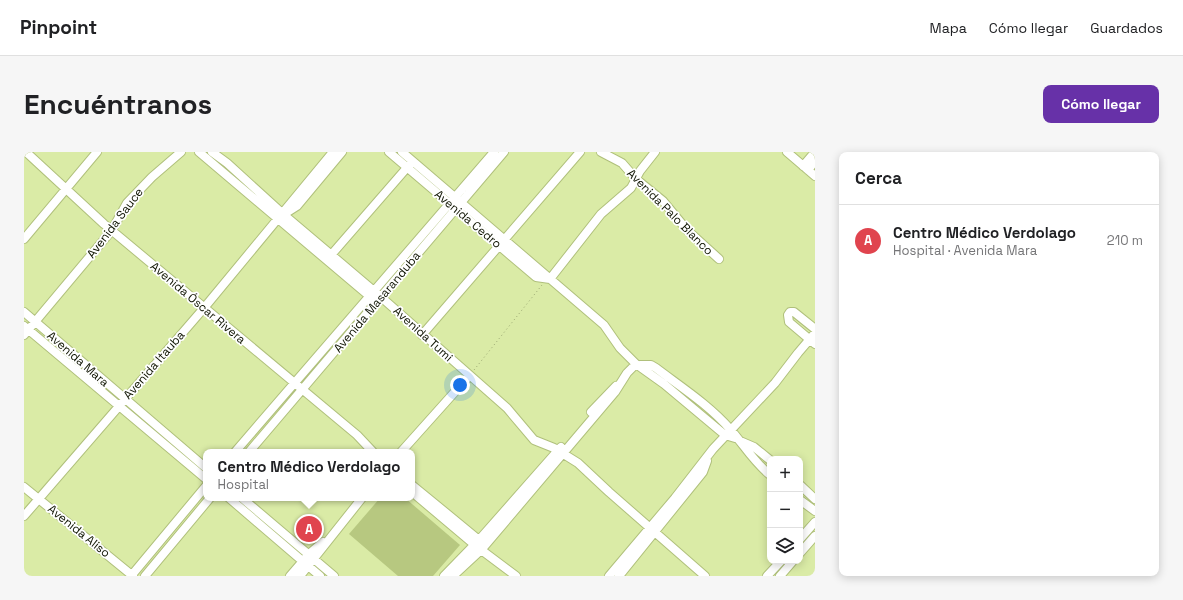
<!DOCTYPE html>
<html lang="es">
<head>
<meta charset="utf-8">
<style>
	body { margin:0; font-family:"Space Grotesk",sans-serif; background:#f6f6f6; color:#202124 }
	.controls { position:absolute; right:12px; bottom:12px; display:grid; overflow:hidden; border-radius:8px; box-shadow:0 2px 10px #0003 }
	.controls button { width:36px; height:36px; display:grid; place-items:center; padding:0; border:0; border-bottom:1px solid #e0e0e0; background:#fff; color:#202124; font:20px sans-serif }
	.you { position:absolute; left:436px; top:233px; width:14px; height:14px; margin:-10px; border:3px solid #fff; border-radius:50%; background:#1a73e8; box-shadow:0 0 0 6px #1a73e833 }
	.badge { display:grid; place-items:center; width:26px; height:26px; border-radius:50%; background:#6731a8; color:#fff; font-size:13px; font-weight:700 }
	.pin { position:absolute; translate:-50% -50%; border:2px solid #fff; box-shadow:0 1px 4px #0006 }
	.popup { position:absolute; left:179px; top:297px; width:212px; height:52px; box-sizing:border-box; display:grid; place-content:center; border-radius:8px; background:#fff; filter:drop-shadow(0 1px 3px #0005); font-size:13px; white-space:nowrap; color:#757577 }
	.popup b { font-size:15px; color:#202124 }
	.popup::after { content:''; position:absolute; left:50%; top:100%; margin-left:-8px; border:8px solid transparent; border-top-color:#fff }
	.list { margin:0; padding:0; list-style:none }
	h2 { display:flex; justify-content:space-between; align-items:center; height:52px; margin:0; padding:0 16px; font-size:17px }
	h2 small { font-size:13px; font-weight:400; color:#757577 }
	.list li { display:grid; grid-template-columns:26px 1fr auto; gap:12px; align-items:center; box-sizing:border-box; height:72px; padding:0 16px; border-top:1px solid #e0e0e0 }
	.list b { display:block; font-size:15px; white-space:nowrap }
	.list p { margin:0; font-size:13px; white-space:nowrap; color:#757577 }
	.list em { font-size:13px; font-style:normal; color:#757577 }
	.icon { flex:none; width:22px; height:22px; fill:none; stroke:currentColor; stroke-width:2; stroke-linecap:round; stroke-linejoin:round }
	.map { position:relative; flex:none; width:791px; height:424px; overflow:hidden; border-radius:8px }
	header { display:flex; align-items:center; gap:24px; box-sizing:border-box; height:56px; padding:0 20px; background:#fff; border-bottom:1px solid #e0e0e0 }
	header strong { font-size:19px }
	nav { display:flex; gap:22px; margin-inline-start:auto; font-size:14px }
	.intro { display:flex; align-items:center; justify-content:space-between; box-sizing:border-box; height:96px; padding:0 24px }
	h1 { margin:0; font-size:28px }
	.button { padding:10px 18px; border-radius:8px; background:#6731a8; color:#fff; font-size:14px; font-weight:700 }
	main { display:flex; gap:24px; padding:0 24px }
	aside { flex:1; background:#fff; border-radius:8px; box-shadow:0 2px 10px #0003 }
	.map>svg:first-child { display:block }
	.green { fill:#b7c880 }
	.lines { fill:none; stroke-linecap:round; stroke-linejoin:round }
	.minor-casing { stroke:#b0c07c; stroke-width:10 }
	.path { stroke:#98a570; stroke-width:1; stroke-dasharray:1 3; stroke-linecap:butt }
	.minor { stroke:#fff; stroke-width:8 }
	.labels { text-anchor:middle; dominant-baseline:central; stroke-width:3.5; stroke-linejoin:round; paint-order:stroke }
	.street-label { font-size:12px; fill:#0e1300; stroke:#fff }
</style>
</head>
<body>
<header>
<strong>Pinpoint</strong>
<nav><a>Mapa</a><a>Cómo llegar</a><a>Guardados</a></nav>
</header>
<div class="intro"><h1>Encuéntranos</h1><a class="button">Cómo llegar</a></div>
<main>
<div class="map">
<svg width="791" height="424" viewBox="0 0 791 424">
	<rect width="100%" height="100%" fill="#daeba6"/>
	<path class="green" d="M356 346H381L436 393 409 424H374L325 382Z"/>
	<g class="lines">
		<g class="minor-casing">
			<path id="minor" d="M2 0 80 72 333 283 349 300
				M175 0 350 148
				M188 0 203 11 259 62 357 145 483 256 510 288 530 296 554 311 585 340 681 424
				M365 0 512 125 526 127
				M378 0 580 173 596 196 612 212 640 232 701 283 711 286
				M577 0 598 11 612 27 639 49 663 78 695 107
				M763 0 791 24
				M779 14 791 0
				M784 18 791 9
				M262 61 273 54 318 0
				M0 87 73 0
				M307 103 387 11
				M526 127 577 62 607 36 616 19 631 0
				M0 160 182 316
				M0 174 182 327
				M791 177 770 160H766L764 163 765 170 791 192
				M0 183 88 78 103 51 128 25 157 0
				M398 183 556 0
				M616 213H627L632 216C657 235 685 253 706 277 720 293 729 309 746 323
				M567 260 592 234
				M716 289 730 295 746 308
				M211 300 470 0
				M225 300 480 0
				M377 300 445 224
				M388 333 455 388 457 392
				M776 333 791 347
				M0 335 109 424
				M388 340 452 394 492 424
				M205 346 296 424
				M218 346 310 424
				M776 348 791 359
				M0 364 180 156 309 0
				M776 387 791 370
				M776 401 791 384
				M107 424 182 334
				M121 424 186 346
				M266 424 285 402 299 390
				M276 424 338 346
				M420 424 455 388 537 295
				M429 424 458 397 591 240 603 221 612 212
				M585 424 651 346 689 297 751 231 774 201 791 181
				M595 424 679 320 683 309
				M743 424 757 409
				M756 424 769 409"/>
		</g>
		<path class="path" d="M450 218 518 133"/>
		<use href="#minor" class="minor"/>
	</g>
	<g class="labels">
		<g class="street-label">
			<text transform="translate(646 60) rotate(45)">Avenida Palo Blanco</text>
			<text transform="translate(444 67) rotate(40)">Avenida Cedro</text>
			<text transform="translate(91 71) rotate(-53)">Avenida Sauce</text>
			<text transform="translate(353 150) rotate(-50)">Avenida Masaranduba</text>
			<text transform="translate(174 151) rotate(40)">Avenida Óscar Rivera</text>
			<text transform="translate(399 182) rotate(42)">Avenida Tumi</text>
			<text transform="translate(54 207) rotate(41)">Avenida Mara</text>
			<text transform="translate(130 213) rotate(-49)">Avenida Itauba</text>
			<text transform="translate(55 379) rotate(39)">Avenida Aliso</text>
		</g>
	</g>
</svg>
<div class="controls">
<button>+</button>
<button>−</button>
<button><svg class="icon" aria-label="layers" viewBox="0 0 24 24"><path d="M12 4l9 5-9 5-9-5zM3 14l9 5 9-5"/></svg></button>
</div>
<div class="you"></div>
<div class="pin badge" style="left:285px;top:377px;background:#e0444e">A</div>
<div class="popup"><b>Centro Médico Verdolago</b>Hospital</div>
</div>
<aside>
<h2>Cerca<small></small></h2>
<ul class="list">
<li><span class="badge" style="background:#e0444e">A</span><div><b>Centro Médico Verdolago</b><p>Hospital · Avenida Mara</p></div><em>210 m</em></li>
</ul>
</aside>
</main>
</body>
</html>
